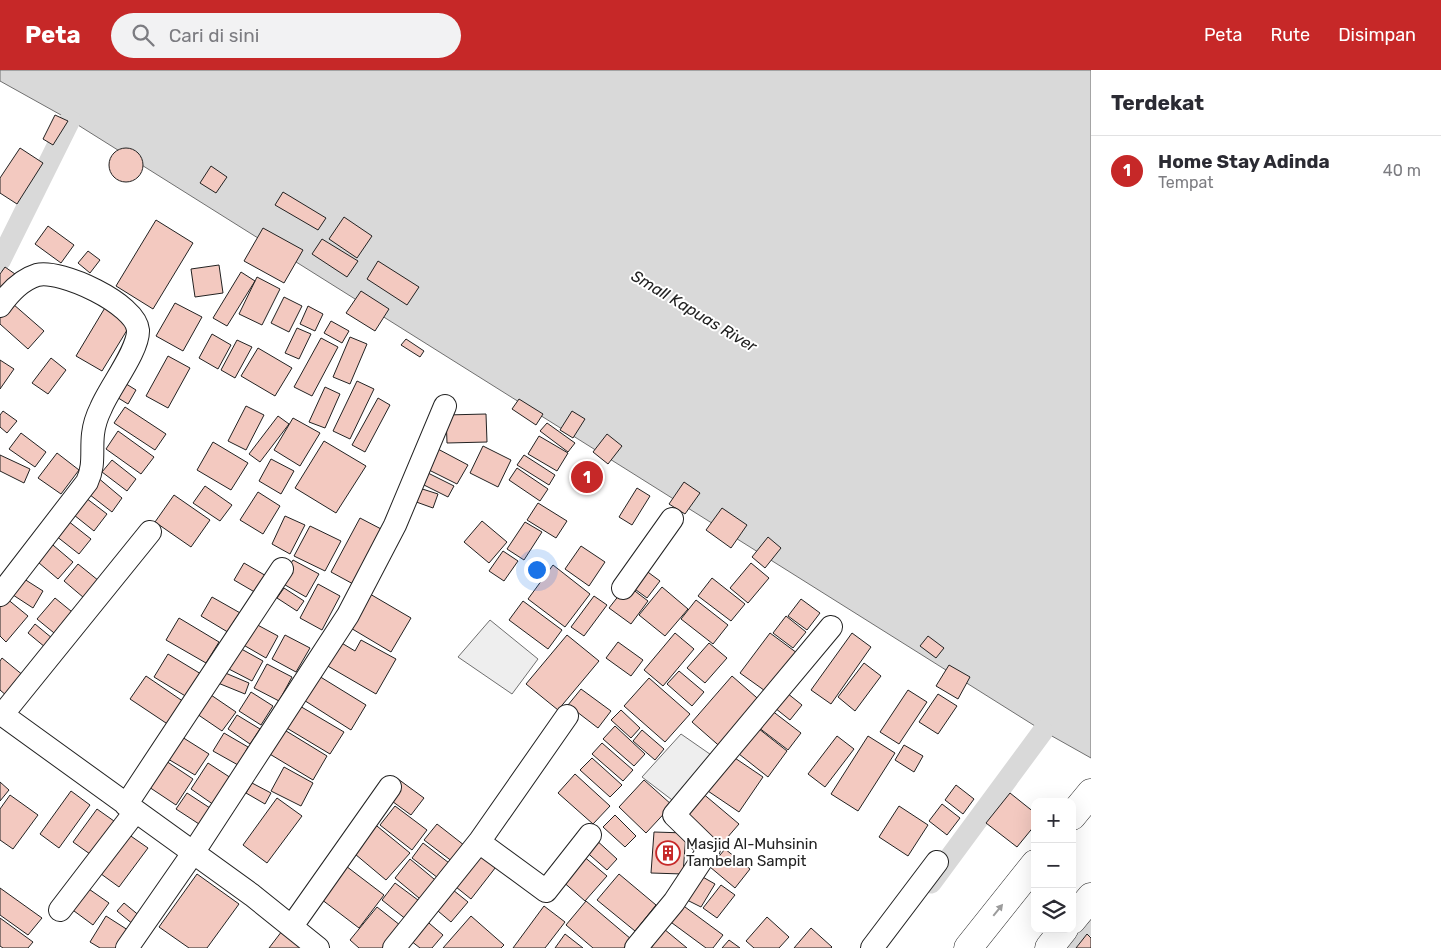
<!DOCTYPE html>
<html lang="id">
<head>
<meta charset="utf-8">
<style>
	body { margin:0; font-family:Rubik,sans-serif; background:#f2f2f3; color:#2b2b33 }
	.controls { position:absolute; right:15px; bottom:15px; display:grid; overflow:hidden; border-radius:10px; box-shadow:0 5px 20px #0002 }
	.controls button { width:45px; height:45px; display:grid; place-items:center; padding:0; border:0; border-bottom:1px solid #e1e1e2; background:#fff; color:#2b2b33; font:25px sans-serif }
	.you { position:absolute; left:536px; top:499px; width:18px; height:18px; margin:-12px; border:4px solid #fff; border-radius:50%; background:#1a73e8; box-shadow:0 0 0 8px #1a73e833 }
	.badge { display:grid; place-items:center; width:32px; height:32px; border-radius:50%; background:#c62828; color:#fff; font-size:16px; font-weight:700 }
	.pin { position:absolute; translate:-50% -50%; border:2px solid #fff; box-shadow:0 1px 5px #0006 }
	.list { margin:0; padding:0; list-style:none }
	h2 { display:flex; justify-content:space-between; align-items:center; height:65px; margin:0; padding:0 20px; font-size:21px }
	h2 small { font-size:16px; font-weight:400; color:#7c7c81 }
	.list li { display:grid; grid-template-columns:32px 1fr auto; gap:15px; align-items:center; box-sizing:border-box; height:70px; padding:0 20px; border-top:1px solid #e1e1e2 }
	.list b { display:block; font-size:19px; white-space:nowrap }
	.list p { margin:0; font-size:16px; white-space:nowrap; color:#7c7c81 }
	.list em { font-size:16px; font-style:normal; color:#7c7c81 }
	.icon { flex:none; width:28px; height:28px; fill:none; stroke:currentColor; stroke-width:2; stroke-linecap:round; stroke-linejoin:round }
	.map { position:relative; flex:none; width:1091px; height:878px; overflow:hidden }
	header { display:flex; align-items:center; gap:30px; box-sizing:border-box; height:70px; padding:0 25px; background:#c62828; color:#fff }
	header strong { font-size:24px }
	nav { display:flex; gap:28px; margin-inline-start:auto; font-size:18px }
	.search { width:350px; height:45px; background:#f2f2f3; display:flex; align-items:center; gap:12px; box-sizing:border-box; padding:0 18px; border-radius:28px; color:#7c7c81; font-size:19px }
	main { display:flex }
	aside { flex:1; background:#fff }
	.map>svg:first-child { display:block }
	.green { fill:#eee; stroke:#6f6f6f }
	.water { fill:#d9d9d9; stroke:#6f6f6f }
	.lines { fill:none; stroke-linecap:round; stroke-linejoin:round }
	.canal { stroke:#d9d9d9; stroke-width:21 }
	.building { fill:#f3c9c0; stroke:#222 }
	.minor-casing { stroke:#222; stroke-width:24 }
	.highway-casing { stroke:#222; stroke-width:29 }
	.minor { stroke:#fff; stroke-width:22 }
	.highway { stroke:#fff; stroke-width:28 }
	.oneway { fill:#9c9c9c }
	.labels { text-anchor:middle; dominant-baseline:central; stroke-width:4; stroke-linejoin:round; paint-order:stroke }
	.poi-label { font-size:15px; fill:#222; stroke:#fff; text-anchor:start }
	.water-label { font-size:16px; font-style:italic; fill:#222; stroke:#fff }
</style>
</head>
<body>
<header>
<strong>Peta</strong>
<div class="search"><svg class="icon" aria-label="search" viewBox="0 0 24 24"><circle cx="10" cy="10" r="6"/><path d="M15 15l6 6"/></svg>Cari di sini</div>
<nav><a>Peta</a><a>Rute</a><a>Disimpan</a></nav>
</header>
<main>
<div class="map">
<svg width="1091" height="878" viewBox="0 0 1091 878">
	<rect width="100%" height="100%" fill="#fff"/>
	<path class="green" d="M490 550 538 589 512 624 458 587Z
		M681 664 717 689 680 736 642 707Z"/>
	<path class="water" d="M0 0H1091V688L1043 661 70 50 0 11Z"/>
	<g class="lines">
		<path class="canal" d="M0 191 70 50
			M931 813 1043 661
			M1067 878 1091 849"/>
	</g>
	<path class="building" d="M55 45 68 51 53 75 43 69Z
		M109 95a17 17 0 1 1 34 0a17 17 0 1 1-34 0Z
		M20 78 43 93 17 134 0 123V108Z
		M211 96 227 107 216 123 200 113Z
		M283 122 326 148 318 160 275 135Z
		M344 147 372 166 357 188 329 169Z
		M156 150 193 173 153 239 116 216Z
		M48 156 74 175 61 193 35 174Z
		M263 158 303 180 284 213 244 191Z
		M322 169 358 191 347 207 312 184Z
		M88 181 100 190 90 203 78 193Z
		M378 191 419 217 407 235 367 209Z
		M219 195 223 223 195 227 191 199Z
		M5 197 15 204 0 225V204Z
		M241 202 255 211 227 256 213 248Z
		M257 207 280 219 262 255 239 244Z
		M361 221 389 239 375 261 346 243Z
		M284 227 302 236 289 262 271 253Z
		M175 233 202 247 183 281 156 266Z
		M13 234 44 261 28 279 0 254V248Z
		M106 236 132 252 102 301 76 286Z
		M308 236 323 244 315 261 300 254Z
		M331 251 349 261 342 273 324 263Z
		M297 258 311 264 299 289 285 283Z
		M212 264 231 275 218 299 199 288Z
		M350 267 367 274 350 314 333 307Z
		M321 268 338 277 312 326 294 317Z
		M406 269 424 281 420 287 401 275Z
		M237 270 252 277 235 308 221 300Z
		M258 278 292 298 275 326 241 306Z
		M168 286 190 298 168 338 146 326Z
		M51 288 66 300 48 324 32 313Z
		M0 290 14 299 0 319Z
		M357 311 374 319 350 369 333 361Z
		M123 312 136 320 128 334 115 326Z
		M325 317 340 324 325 358 309 352Z
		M378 328 390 335 365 382 352 375Z
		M519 329 543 344 536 355 512 339Z
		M246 336 264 345 246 380 228 371Z
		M125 337 166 364 155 380 114 353Z
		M3 341 17 351 7 363 0 357V345Z
		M572 341 585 349 573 368 560 360Z
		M486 344 487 372 447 373 446 345Z
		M278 346 289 354 260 392 249 384Z
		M293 348 320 363 300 396 274 380Z
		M547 353 575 373 568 382 540 361Z
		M118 361 154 387 141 404 106 379Z
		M21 363 46 382 35 397 9 379Z
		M607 364 622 376 608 394 593 382Z
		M539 366 568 383 557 401 528 384Z
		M324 371 366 396 336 443 295 418Z
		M213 372 248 393 231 420 197 400Z
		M483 376 511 390 498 417 470 403Z
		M436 378 468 395 457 414 425 398Z
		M57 383 79 400 61 424 38 408Z
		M0 385 30 399 24 413 0 401Z
		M524 385 555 405 549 415 517 395Z
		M271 389 294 401 281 424 259 411Z
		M112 390 136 409 127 421 102 402Z
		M585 394 600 405 589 420 574 410Z
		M517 398 548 419 540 431 509 410Z
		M422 400 454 416 448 427 416 411Z
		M97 407 122 428 112 442 85 421Z
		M684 412 700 423 685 444 669 434Z
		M205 416 232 435 220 451 193 433Z
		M413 416 438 424 433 438 408 429Z
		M637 418 650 426 632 455 619 447Z
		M258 422 280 436 263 464 240 450Z
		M82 425 107 444 94 461 69 441Z
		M174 425 210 450 191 477 155 452Z
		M538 433 567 451 556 468 527 450Z
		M722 438 747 455 731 478 706 460Z
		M285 446 305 455 290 484 272 474Z
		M63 447 91 469 79 484 51 462Z
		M360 448 383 460 355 515 331 502Z
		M482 451 507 472 489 493 464 472Z
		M525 452 542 462 524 490 507 479Z
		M310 456 341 471 325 501 294 486Z
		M768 467 781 478 765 498 752 487Z
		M47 470 73 492 58 509 32 487Z
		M581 476 605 492 589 516 565 499Z
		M503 481 518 491 504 511 489 501Z
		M293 490 319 504 306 527 280 512Z
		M244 493 268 507 258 524 234 510Z
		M751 493 769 508 748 533 730 518Z
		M78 494 104 515 90 533 64 511Z
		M553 495 590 524 565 557 528 529Z
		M641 497 660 511 647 528 628 514Z
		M21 507 43 521 33 538 10 523Z
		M712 508 745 534 731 551 698 526Z
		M318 514 340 526 322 560 300 548Z
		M627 515 648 531 631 554 609 538Z
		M662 517 688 539 665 566 639 545Z
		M284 518 304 531 297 541 277 528Z
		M370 524 411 548 391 582 349 557Z
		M594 526 607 535 584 566 571 557Z
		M212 527 242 544 231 564 201 546Z
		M6 528 28 546 6 572 0 566V536Z
		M55 528 77 546 59 567 37 549Z
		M801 529 820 543 807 560 788 546Z
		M696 530 728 555 713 574 681 549Z
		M523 531 562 560 548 579 509 550Z
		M786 546 806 562 793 578 773 563Z
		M179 548 219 572 206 593 166 570Z
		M252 552 278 566 266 588 240 573Z
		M35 554 58 573 51 582 28 563Z
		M675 563 694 579 663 616 644 600Z
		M770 563 797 583 768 623 740 603Z
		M852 563 871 577 831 634 811 620Z
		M285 565 310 578 296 602 272 589Z
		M567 565 599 591 558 640 526 614Z
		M928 566 944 578 936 588 920 576Z
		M361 570 396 589 376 624 326 595 340 572 355 581Z
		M618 572 643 590 631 606 606 588Z
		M709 573 727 588 705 613 687 598Z
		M236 576 263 591 252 611 225 597Z
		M168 584 206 607 192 630 154 607Z
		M2 588 24 606 7 626 0 620V591Z
		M864 593 881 606 855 641 838 627Z
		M267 594 292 607 279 631 254 618Z
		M949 595 970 607 958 629 936 616Z
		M679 601 704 622 692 636 667 614Z
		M223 602 249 613 245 624 218 613Z
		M314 603 366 635 351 660 299 627Z
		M146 606 184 632 169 655 130 629Z
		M732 606 764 634 724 680 692 652Z
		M649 608 690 644 665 672 624 636Z
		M581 619 611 641 598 658 568 635Z
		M782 619 802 635 790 650 770 634Z
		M908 620 927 632 899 674 880 662Z
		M251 622 273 636 261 655 239 641Z
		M938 624 957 636 938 664 919 652Z
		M211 625 236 642 222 661 197 644Z
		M293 632 344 662 330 684 280 654Z
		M767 637 801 663 788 680 754 654Z
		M621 640 640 658 631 668 611 650Z
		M237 645 260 659 250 674 228 659Z
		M754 655 787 681 768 707 734 680Z
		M278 656 327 686 313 710 263 680Z
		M615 656 645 684 634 696 603 669Z
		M642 660 664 679 655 690 633 671Z
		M224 663 248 677 238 695 213 681Z
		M837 666 854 679 825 717 808 704Z
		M868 666 895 683 858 741 831 724Z
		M182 667 209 684 195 705 168 689Z
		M602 673 633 700 623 711 592 684Z
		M904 675 923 686 914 702 895 690Z
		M729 684 763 707 739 742 705 719Z
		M592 688 622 715 610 727 580 700Z
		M166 691 193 709 176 735 149 717Z
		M208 693 231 708 214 735 191 719Z
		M284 697 313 713 301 736 271 721Z
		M575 704 610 736 593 754 558 723Z
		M398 709 424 728 411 745 385 726Z
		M644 710 672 735 646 763 619 737Z
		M0 712 9 720 0 731Z
		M252 713 271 723 265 734 246 723Z
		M956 715 974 729 963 744 945 730Z
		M71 721 90 735 59 778 40 764Z
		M701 722 739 754 720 776 682 745Z
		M187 723 210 738 199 754 176 739Z
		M1010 723 1035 743V755L1017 777 986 753Z
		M10 725 38 745 13 779 0 770V739Z
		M277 728 302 746 267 793 243 775Z
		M942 734 960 748 947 765 929 751Z
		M395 736 427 760 412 780 380 755Z
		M899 736 928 755 908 786 879 767Z
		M97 739 121 756 97 789 73 772Z
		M615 745 636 766 625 777 603 757Z
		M372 752 410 783 386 810 349 779Z
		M437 754 469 779 457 795 424 770Z
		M125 762 148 778 119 817 97 801Z
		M654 762 686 763 683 804 651 803Z
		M594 768 617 789 607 800 583 779Z
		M423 773 453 796 442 811 412 788Z
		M480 777 499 793 471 829 451 813Z
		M725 779 750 799 735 818 710 797Z
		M582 785 607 806 585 831 561 810Z
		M410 789 440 814 425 833 395 808Z
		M342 793 384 825 359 858 317 826Z
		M197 804 239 834 207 878H189L159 857Z
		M619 804 656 835 635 861 597 830Z
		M701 806 715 814 701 837 687 830Z
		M395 813 426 836 412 854 382 830Z
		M721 815 735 825 717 848 703 838Z
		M448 816 468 832 451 852 432 836Z
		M86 817 109 833 93 855 70 838Z
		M0 818 42 848 28 865 0 845Z
		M586 831 631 869 624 878H593L566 855Z
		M124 833 141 847 134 855 117 841Z
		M681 834 723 865 713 878H706L668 850Z
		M544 836 565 852 545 878H513Z
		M377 837 405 859 389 878H359L350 870Z
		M106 846 131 862 121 878H100L90 872Z
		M471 846 504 875 501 878H443Z
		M767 847 789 867 779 878H754L746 871Z
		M0 848 33 872 28 878H3L0 876Z
		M423 848 443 865 432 878H420L406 867Z
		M811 858 832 877 831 878H794Z
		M664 859 687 878H651Z
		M282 861 301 878H269Z
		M565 864 583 878H555Z
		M1087 864 1091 868V878H1076Z
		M729 870 740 878H722Z"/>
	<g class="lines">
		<g class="minor-casing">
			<path id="minor" d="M0 236C9 223 21 210 37 205 61 199 136 234 138 260 139 280 109 318 101 338 97 346 94 355 93 364 91 381 95 395 87 412L0 525
				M623 518 672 449
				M0 643 252 825 318 878
				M2 645 150 462
				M126 735 282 499
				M479 772 546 821 590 765
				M60 840 135 742
				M292 856 390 717
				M127 878 193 783 348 545 395 455 445 336
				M394 878 479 772 567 646
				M636 878 674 832 709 779 674 745 831 557
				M872 878 937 792"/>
		</g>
		<g class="highway-casing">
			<path id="highway" d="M1072 746 1091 723
				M1072 850 1091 827
				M968 878 1035 794
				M1049 878 1064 859"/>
		</g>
		<use href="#minor" class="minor"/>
		<use href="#highway" class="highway"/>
	</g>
	<defs><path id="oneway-solid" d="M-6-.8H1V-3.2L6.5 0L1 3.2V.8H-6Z" transform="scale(1.25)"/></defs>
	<use class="oneway" href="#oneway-solid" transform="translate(998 840) rotate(-51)"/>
	<defs>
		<g id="building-ring" transform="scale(1.25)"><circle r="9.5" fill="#fff" stroke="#c62828" stroke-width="1.5"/><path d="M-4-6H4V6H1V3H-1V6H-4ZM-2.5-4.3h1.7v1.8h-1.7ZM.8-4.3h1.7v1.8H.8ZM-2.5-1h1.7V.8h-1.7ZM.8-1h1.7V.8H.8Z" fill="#c62828"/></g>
	</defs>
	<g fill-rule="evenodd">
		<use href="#building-ring" x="668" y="783"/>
	</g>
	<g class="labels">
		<g class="poi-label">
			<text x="686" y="774">Masjid Al-Muhsinin<tspan x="686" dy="17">Tambelan Sampit</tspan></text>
		</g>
		<g class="water-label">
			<text transform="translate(694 241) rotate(31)">Small Kapuas River</text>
		</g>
	</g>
</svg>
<div class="controls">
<button>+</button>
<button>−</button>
<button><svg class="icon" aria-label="layers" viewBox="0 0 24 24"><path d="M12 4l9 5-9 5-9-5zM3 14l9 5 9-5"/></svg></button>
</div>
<div class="you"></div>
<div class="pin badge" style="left:587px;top:407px">1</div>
</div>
<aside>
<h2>Terdekat<small></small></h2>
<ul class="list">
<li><span class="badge">1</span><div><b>Home Stay Adinda</b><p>Tempat</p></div><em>40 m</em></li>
</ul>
</aside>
</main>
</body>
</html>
